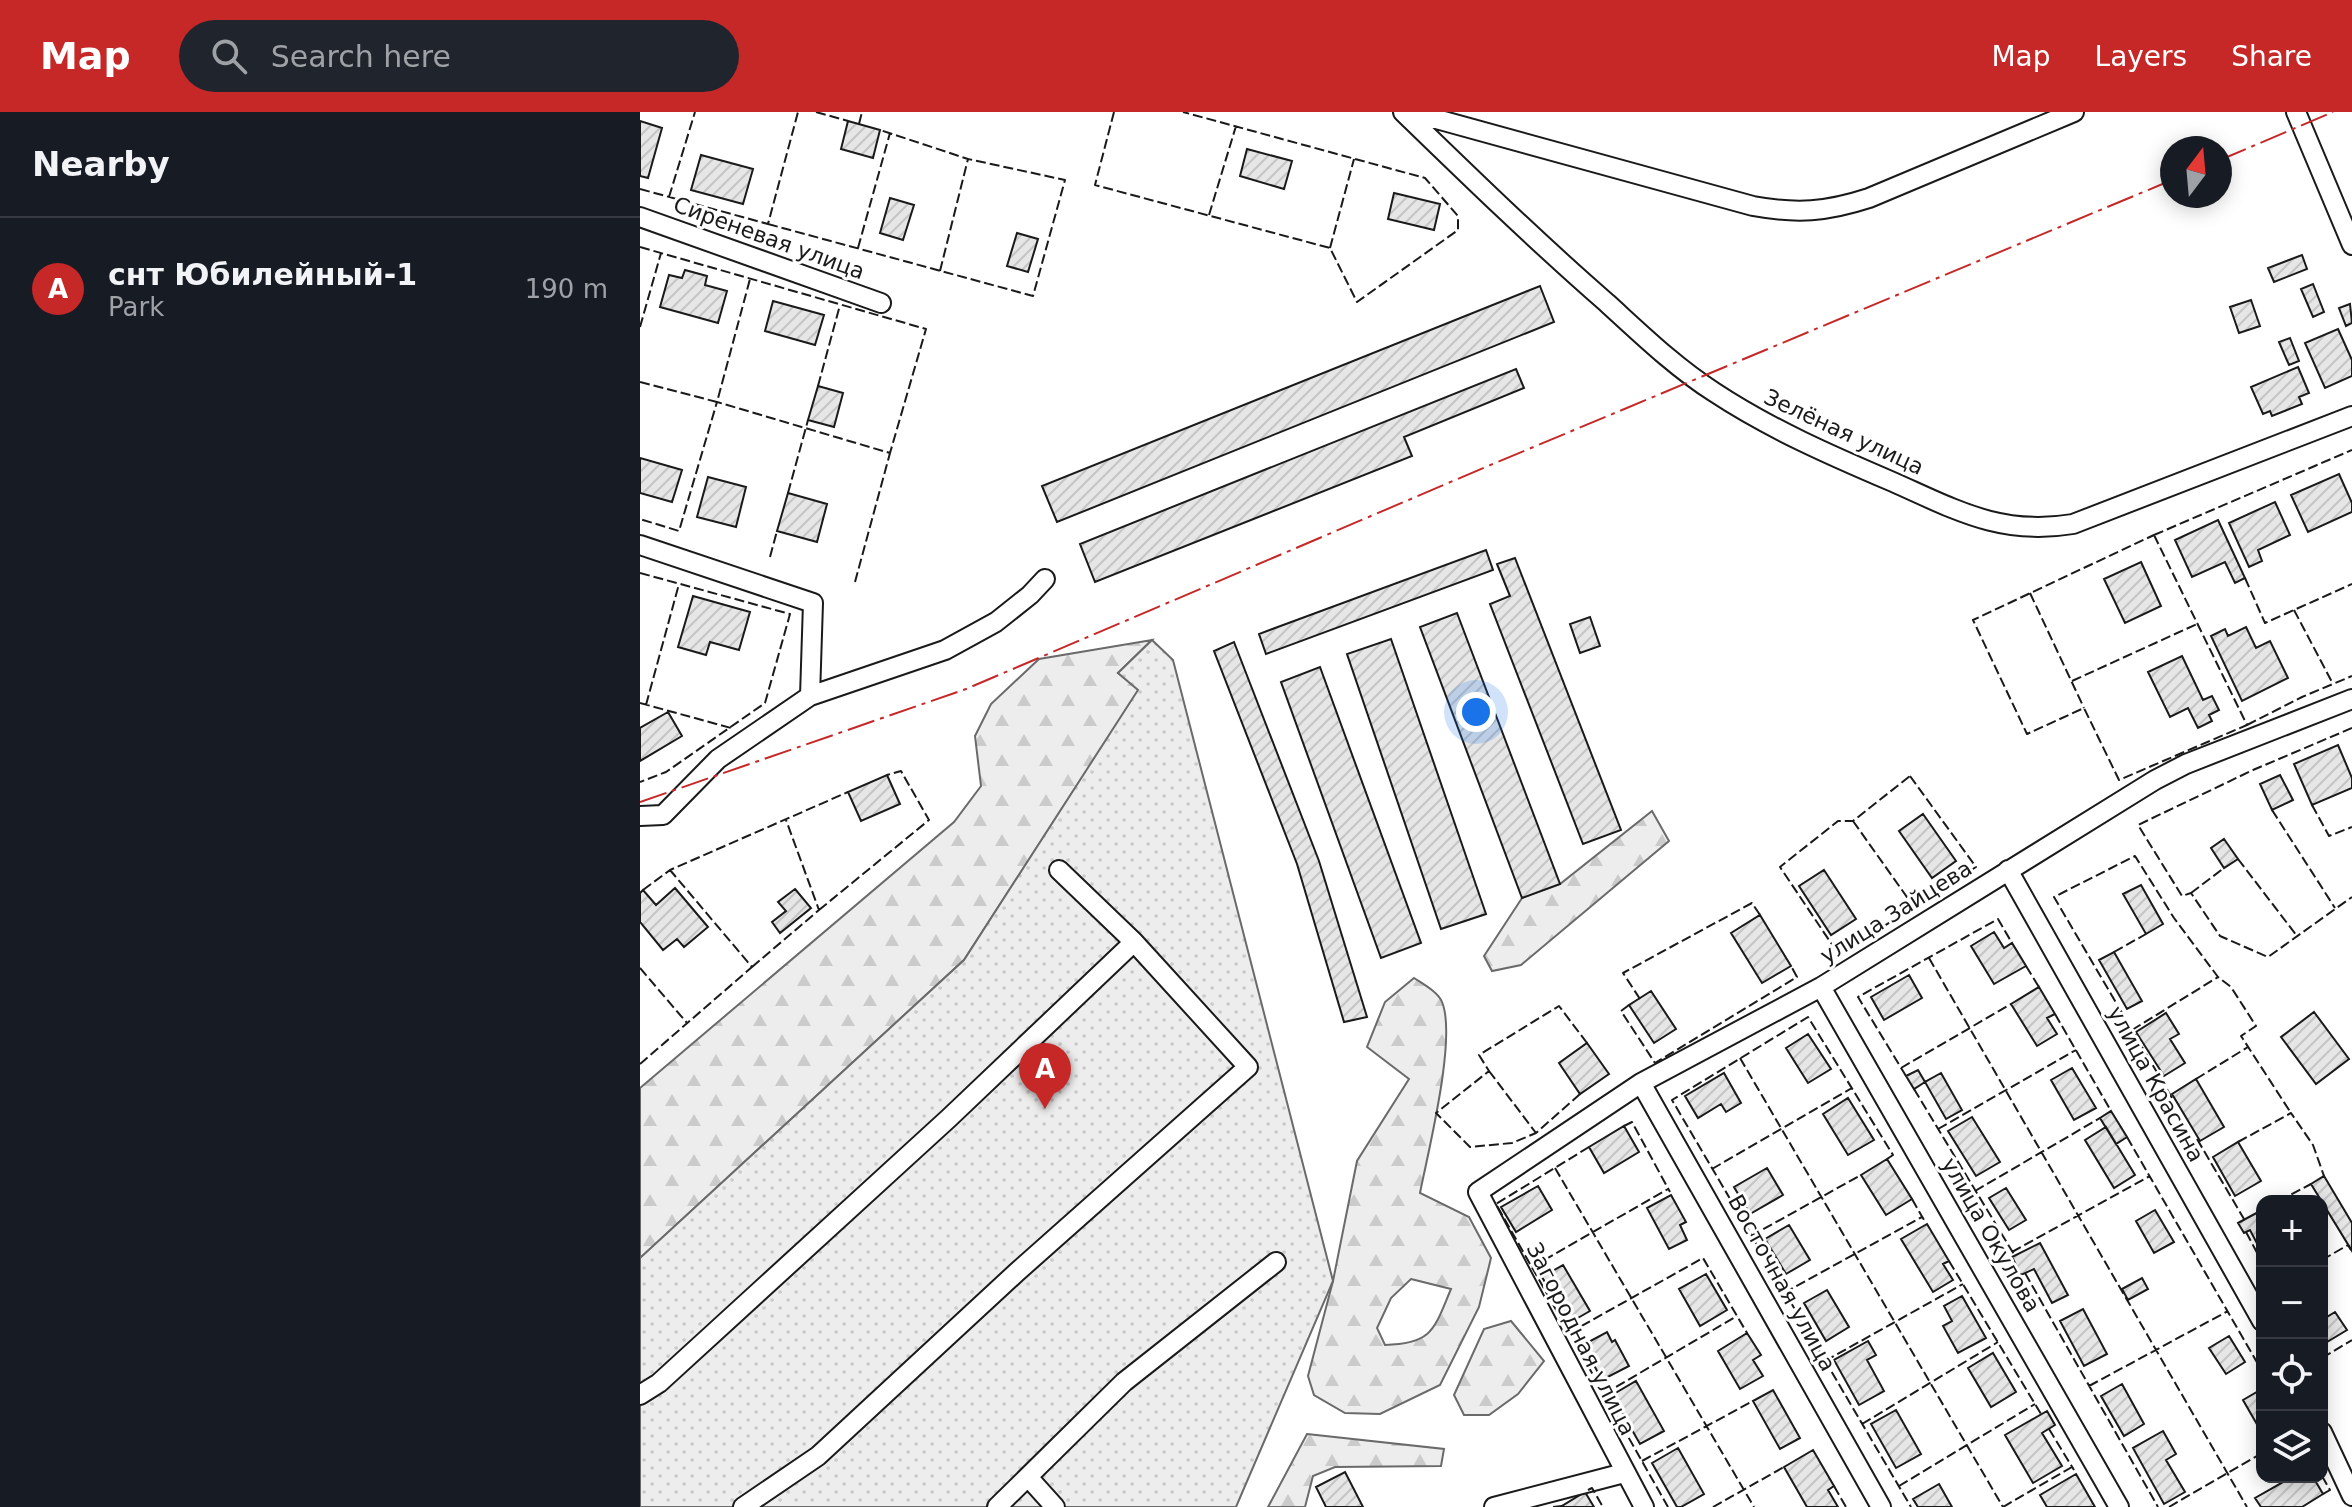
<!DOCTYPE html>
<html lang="en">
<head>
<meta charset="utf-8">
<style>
	body { margin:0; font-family:"DejaVu Sans",sans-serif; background:#20242c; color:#f1f3f6 }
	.controls { position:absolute; right:24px; bottom:24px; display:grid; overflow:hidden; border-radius:16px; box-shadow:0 4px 20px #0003 }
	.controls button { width:72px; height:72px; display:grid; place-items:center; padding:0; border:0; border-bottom:2px solid #363941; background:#171b24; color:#f1f3f6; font:40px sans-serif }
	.compass { position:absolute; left:1520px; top:24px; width:72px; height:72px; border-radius:50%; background:#171b24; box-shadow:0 4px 20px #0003; rotate:16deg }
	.you { position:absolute; left:836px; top:600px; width:28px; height:28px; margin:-20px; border:6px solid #fff; border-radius:50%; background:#1a73e8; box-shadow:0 0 0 12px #1a73e833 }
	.badge { display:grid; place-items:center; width:52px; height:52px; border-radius:50%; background:#c62828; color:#fff; font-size:26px; font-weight:700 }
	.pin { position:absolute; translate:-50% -66px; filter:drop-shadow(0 2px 4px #0008) }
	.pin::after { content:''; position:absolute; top:42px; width:28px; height:24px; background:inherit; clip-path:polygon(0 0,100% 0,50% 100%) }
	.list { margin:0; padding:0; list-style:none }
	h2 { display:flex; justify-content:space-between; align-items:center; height:104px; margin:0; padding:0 32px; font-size:34px }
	h2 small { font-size:26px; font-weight:400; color:#9ea1a6 }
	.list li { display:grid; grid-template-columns:52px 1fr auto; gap:24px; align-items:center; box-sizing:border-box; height:144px; padding:0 32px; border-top:2px solid #363941 }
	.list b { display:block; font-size:30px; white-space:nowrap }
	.list p { margin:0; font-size:26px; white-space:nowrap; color:#9ea1a6 }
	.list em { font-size:26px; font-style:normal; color:#9ea1a6 }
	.icon { flex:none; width:44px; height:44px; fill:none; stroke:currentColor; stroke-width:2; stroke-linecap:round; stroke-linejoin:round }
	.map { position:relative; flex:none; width:1712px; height:1395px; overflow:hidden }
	header { display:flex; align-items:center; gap:48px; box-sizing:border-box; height:112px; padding:0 40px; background:#c62828; color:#fff }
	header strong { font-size:38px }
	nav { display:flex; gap:44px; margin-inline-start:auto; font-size:28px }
	.search { width:560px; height:72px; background:#20242c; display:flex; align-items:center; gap:20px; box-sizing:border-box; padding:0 28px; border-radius:44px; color:#9ea1a6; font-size:30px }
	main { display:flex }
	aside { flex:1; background:#171b24 }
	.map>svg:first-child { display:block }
	.forest { fill:url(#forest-firs); stroke:#6a6a6a; stroke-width:2; fill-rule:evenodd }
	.park { fill:url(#park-dots); stroke:#6a6a6a; stroke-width:2 }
	.building { fill:url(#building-hatch); stroke:#1a1a1a; stroke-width:2 }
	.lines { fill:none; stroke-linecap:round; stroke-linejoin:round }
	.street-casing { stroke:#1a1a1a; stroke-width:22 }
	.street { stroke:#fff; stroke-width:18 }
	.fence { stroke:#1a1a1a; stroke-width:2; stroke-dasharray:10 4; stroke-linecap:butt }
	.power { stroke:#c62828; stroke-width:2; stroke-dasharray:28 6 4 6; stroke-linecap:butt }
	.labels { text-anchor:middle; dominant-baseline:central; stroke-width:6; stroke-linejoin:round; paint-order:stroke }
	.street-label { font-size:22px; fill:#1a1a1a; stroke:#fff }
</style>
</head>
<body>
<header>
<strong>Map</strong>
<div class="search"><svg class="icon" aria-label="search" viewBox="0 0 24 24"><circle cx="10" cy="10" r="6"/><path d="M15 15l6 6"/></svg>Search here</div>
<nav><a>Map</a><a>Layers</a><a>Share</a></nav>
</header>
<main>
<aside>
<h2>Nearby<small></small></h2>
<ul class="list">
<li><span class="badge">A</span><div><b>снт Юбилейный-1</b><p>Park</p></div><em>190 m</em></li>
</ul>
</aside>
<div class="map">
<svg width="1712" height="1395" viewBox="0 0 1712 1395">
	<defs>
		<pattern id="forest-firs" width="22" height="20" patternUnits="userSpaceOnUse" patternTransform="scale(2)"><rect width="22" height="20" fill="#ededed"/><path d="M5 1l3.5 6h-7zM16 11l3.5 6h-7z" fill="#cbcbcb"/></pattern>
		<pattern id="park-dots" width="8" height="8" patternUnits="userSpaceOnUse" patternTransform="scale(2)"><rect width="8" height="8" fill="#ededed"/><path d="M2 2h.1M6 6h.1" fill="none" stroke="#cbcbcb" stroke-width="1.8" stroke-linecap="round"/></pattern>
		<pattern id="building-hatch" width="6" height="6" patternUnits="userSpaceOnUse" patternTransform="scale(2)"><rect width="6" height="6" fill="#e6e6e6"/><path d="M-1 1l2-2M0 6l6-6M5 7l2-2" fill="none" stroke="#c5c5c5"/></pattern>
	</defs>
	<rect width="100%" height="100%" fill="#fff"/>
	<path class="forest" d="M512 528 478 561 499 578 324 848 0 1146V976L314 710 341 674 335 624 351 592 399 547Z
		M1012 699 1029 729 881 853 852 859 844 844 882 786 920 772Z
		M774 866C783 872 798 880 802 890 817 926 788 1040 780 1081L829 1105 851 1146 839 1195 800 1273 740 1302 705 1301 674 1283 668 1264 693 1169 717 1049 769 967 727 935 745 890ZM771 1167 811 1177C794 1217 793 1232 745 1233L737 1216 751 1186Z
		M871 1209 904 1249 878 1282 849 1303H824L814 1283 844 1217Z
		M667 1322 804 1337 801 1354 695 1355 673 1364 665 1395H628Z"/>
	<path class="park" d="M512 528 533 548 693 1169 596 1395H0V1146L324 848 498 578 478 561Z"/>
	<path class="building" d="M0 9 22 16 8 66 0 64Z
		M208 9 240 18 233 46 201 37Z
		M607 37 652 49 644 77 600 64Z
		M61 43 113 57 103 92 51 78Z
		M754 81 800 92 794 118 748 107Z
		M250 86 274 93 263 128 240 121Z
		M377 121 398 127 388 160 367 154Z
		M1662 143 1667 157 1634 170 1628 156Z
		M45 158 67 164 65 173 87 179 78 211 20 195 29 163 42 166Z
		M1673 172 1684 200 1673 205 1661 177Z
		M900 174 914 210 417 410 402 374Z
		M1611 188 1620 214 1599 221 1590 195Z
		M133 189 184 203 175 233 125 219Z
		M1710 192 1712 211 1706 214 1699 196Z
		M1698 217 1712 248V264L1685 276 1665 231Z
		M1650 226 1659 249 1649 253 1639 230Z
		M1658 255 1669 281 1659 285 1662 292 1632 304 1630 299 1623 302 1611 275Z
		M876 257 884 276 764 325 772 344 455 470 440 432Z
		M178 274 203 281 194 315 168 308Z
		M0 346 42 358 32 390 0 381Z
		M1699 362 1712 391V400L1668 420 1651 383Z
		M68 365 106 375 96 415 57 405Z
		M148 381 187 392 177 430 137 419Z
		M1635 390 1650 423 1618 438 1622 449 1609 455 1589 411Z
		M1578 408 1605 466 1595 471 1585 450 1552 465 1535 428Z
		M846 438 853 458 626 542 619 522Z
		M875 446 981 718 943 732 850 492 870 484 857 452Z
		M1501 450 1521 494 1485 511 1464 467Z
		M53 484 110 500 99 538 70 530 66 543 38 535Z
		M817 501 920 772 882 786 780 515Z
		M950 505 960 534 940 541 930 512Z
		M1606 515 1616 536 1630 529 1648 566 1602 589 1571 524 1585 517 1588 524Z
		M751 527 846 802 801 817 707 542Z
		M594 530 679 749 727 905 704 910 657 752 574 539Z
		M1542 544 1563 588 1572 584 1579 598 1569 603 1572 609 1558 616 1548 596 1530 605 1508 560Z
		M680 555 781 831 741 846 641 570Z
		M28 600 42 624 0 649V616Z
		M1698 633 1712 666V676L1672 693 1654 652Z
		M247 663 260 692 221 709 208 680Z
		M1640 663 1653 688 1632 698 1620 672Z
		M1283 702 1316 749 1292 766 1259 719Z
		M1584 727 1598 747 1584 756 1571 736Z
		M1184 758 1216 807 1191 823 1159 774Z
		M1501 773 1523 812 1506 822 1483 782Z
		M35 776 68 815 44 835 37 827 23 838 0 810V781L3 778 16 793Z
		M155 777 171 796 140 821 132 810 146 799 138 790Z
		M1120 803 1151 854 1122 871 1091 821Z
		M1354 820 1364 836 1372 831 1386 854 1354 872 1331 834Z
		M1474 840 1502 889 1487 897 1459 848Z
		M1269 863 1282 886 1244 908 1231 885Z
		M1399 875 1415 902 1407 906 1417 922 1397 934 1371 892Z
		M1011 879 1036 917 1014 931 989 893Z
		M1674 900 1709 947 1676 972 1641 925Z
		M1526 901 1539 922 1530 927 1545 951 1524 964 1496 920Z
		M1168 922 1191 957 1168 971 1146 936Z
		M947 931 969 962 940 982 919 951Z
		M1432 956 1456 996 1434 1008 1411 968Z
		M1278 958 1285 970 1274 977 1266 964Z
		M1084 961 1101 991 1086 1000 1081 992 1058 1006 1045 984Z
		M1301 961 1322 998 1306 1007 1285 970Z
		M1556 967 1584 1015 1560 1029 1532 982Z
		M1208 986 1234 1028 1208 1043 1183 1002Z
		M1471 999 1487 1025 1476 1032 1460 1006Z
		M1332 1005 1360 1050 1336 1064 1308 1019Z
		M984 1014 999 1040 964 1061 949 1035Z
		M1466 1015 1495 1063 1474 1076 1445 1028Z
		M1598 1030 1621 1069 1595 1084 1573 1045Z
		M1247 1047 1272 1087 1246 1103 1221 1063Z
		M1127 1056 1143 1083 1110 1102 1094 1075Z
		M1684 1064 1712 1111V1139L1671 1072Z
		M898 1074 912 1098 876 1120 861 1095Z
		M1366 1076 1386 1108 1369 1118 1349 1086Z
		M1031 1083 1046 1110 1040 1113 1047 1128 1029 1137 1007 1096Z
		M1515 1098 1534 1130 1514 1141 1496 1109Z
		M1622 1098V1141L1610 1118 1604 1121 1598 1111Z
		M1287 1112 1309 1149 1303 1152 1313 1168 1293 1180 1261 1127Z
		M1149 1113 1170 1148 1146 1162 1125 1127Z
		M1400 1131 1428 1183 1412 1191 1394 1157 1381 1163 1372 1145Z
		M923 1153 950 1199 929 1211 902 1165Z
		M1066 1162 1087 1198 1060 1214 1039 1177Z
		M1502 1166 1508 1177 1488 1188 1482 1177Z
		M1187 1178 1209 1215 1186 1229 1164 1191Z
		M1322 1184 1346 1226 1318 1241 1303 1214 1312 1209 1304 1194Z
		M1443 1197 1467 1242 1444 1254 1420 1209Z
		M1695 1200 1707 1218 1682 1233V1208Z
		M967 1220 972 1230 975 1228 989 1254 962 1268 943 1233Z
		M1107 1221 1121 1243 1113 1248 1123 1264 1100 1277 1078 1239Z
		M1589 1224 1605 1250 1586 1262 1569 1236Z
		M1228 1229 1236 1243 1227 1248 1244 1279 1219 1293 1194 1248Z
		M1353 1241 1376 1280 1351 1295 1328 1256Z
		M996 1269 1024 1319 1000 1332 972 1283Z
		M1482 1272 1504 1312 1484 1324 1461 1284Z
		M1622 1277V1321L1603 1288Z
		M1133 1278 1160 1326 1140 1337 1113 1289Z
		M1256 1298 1281 1342 1256 1356 1231 1312Z
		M1407 1299 1415 1313 1402 1321 1422 1354 1393 1371 1365 1323Z
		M1523 1319 1536 1342 1526 1348 1545 1380 1524 1392 1493 1336Z
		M1038 1336 1064 1382 1041 1395H1037L1012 1351Z
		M1173 1338 1194 1374 1188 1378 1198 1395H1167L1144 1355Z
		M705 1360 723 1395H686L676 1375Z
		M1436 1362 1455 1395H1407L1400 1383Z
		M1652 1365H1673L1683 1382 1662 1395H1621L1615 1386Z
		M1299 1372 1312 1395H1278L1273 1387Z
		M945 1380 954 1395H923L922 1394Z"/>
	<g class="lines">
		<g class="street-casing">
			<path id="street" d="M763 0C830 65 897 130 967 191 1001 222 1035 255 1074 280 1130 317 1192 344 1253 370 1316 398 1361 424 1433 412L1712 304
				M771 0 1113 94C1157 102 1186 100 1229 86L1434 0
				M1656 0 1712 133
				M0 105 241 191
				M0 433 173 491 170 584
				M0 704 23 703 78 647 170 584 305 538 356 510 390 483 405 467
				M419 758 494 830
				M1368 758 1622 1209
				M1181 875 1479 1395
				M1001 971 1241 1395
				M0 1283 19 1271 309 1006 494 830 608 955 377 1160 178 1344 103 1395
				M1682 1320 1712 1384
				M388 1365 415 1395
				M357 1395 484 1270 636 1150
				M854 1395 984 1361
				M1004 1395 838 1080 1001 971 1181 875 1515 668 1546 652 1712 587"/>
		</g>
		<use href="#street" class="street"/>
		<path class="fence" d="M176 0 208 9
			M474 0 455 73 690 136 717 190 818 118V104L785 66 543 0
			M219 12 222 0
			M0 77 128 112 158 0
			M29 85 55 0
			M569 103 596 14
			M128 112 393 184 425 68 328 47 240 18
			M0 135 286 217 250 341 77 290 39 419 0 407
			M218 136 250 21
			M690 136 714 47
			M300 159 328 47
			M0 215 21 141
			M0 270 77 290 110 167
			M178 274 200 193
			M148 381 168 308
			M1514 423 1607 613 1479 668 1444 596 1387 622 1333 508Z
			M1514 423 1712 338
			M130 445 137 419
			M0 461 150 502 125 591 26 660 0 670
			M1605 466 1625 511 1712 472
			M215 470 250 341
			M1390 481 1444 596
			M1654 498 1693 572
			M1432 569 1557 512
			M0 591 91 616
			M6 593 39 472
			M1607 613 1662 585 1712 564
			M1712 616 1613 658 1498 713 1542 784 1551 781 1580 824 1628 845 1712 785
			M1270 664 1336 755 1199 843 1140 755 1198 709H1213Z
			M1672 693 1689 724 1712 715
			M1632 698 1695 796
			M1213 709 1274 795
			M1598 747 1657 824
			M3 778 30 758 208 680
			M1551 781 1584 756
			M179 798 289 708 261 659 247 663
			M1474 840 1506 822
			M1289 846 1607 1395
			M1386 854 1399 875
			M112 855 179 798 146 708
			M0 856 47 911
			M1000 887 983 861 1112 791 1120 803
			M989 893 981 899 1015 951 1157 865 1151 854
			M1415 902 1471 999
			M1492 918 1578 865
			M1100 946 1363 1395
			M0 952 112 855 30 758
			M1261 956 1371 892
			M849 959 896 1021
			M1266 964 1218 885 1358 807 1372 831
			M1556 967 1608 935
			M1274 977 1375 1144
			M940 982 896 1021 872 1031 830 1035 796 1001 849 959 839 943 919 894 947 931
			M1532 986 1414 785 1495 744 1534 806 1578 865 1591 875 1616 914 1601 924 1651 1001
			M984 1014 992 1010 1030 1080
			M1298 1017 1436 938
			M1487 1025 1622 1259
			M1557 1027 1604 1107
			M1598 1030 1651 1001 1673 1033 1684 1064
			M949 1035 856 1092 1028 1395
			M1247 1047 1253 1043 1168 905 1032 988 1271 1395
			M915 1056 1114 1395
			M1072 1057 1212 976
			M1335 1079 1460 1006
			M1272 1087 1284 1108
			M1639 1089 1671 1072
			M1606 1120 1622 1150
			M1111 1124 1221 1063
			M1372 1140 1510 1064
			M1682 1148 1708 1133 1711 1138
			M1309 1149 1401 1302
			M892 1155 1028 1077
			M1385 1161 1518 1395
			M1144 1181 1282 1105
			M929 1221 1063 1146 1107 1221
			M1682 1246 1712 1228
			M1185 1249 1323 1172
			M1449 1274 1588 1199
			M964 1282 1097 1204
			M1222 1312 1358 1230
			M1409 1317 1434 1358
			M1002 1349 1113 1289
			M1682 1364 1690 1378 1683 1382
			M1194 1374 1206 1395
			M1259 1374 1395 1292
			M948 1378 952 1376 963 1395
			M913 1395 922 1394
			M1073 1395 1144 1355
			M1363 1395 1432 1355
			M1529 1395 1622 1341"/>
		<path class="power" d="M1580 48 1693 0
			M0 690 326 577 848 354 1532 68"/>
	</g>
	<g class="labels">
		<g class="street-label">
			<text transform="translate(129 126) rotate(20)">Сиреневая улица</text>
			<text transform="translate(1204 320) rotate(25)">Зелёная улица</text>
			<text transform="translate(1256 800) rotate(-32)">улица Зайцева</text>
			<text transform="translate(1516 972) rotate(61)">улица Красина</text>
			<text transform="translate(1351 1123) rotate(60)">улица Окулова</text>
			<text transform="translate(1142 1171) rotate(61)">Восточная улица</text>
			<text transform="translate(941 1227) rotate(63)">Загородная улица</text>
		</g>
	</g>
</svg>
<div class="controls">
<button>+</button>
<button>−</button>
<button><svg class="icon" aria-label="locate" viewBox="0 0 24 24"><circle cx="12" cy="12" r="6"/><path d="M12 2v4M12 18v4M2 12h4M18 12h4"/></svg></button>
<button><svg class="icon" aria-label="layers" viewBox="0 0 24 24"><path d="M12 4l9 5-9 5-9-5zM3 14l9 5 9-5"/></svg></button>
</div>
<svg class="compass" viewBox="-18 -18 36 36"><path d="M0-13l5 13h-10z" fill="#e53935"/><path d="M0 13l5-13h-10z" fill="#9ea1a6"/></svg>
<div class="you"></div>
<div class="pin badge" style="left:405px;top:997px">A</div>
</div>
</main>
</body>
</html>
